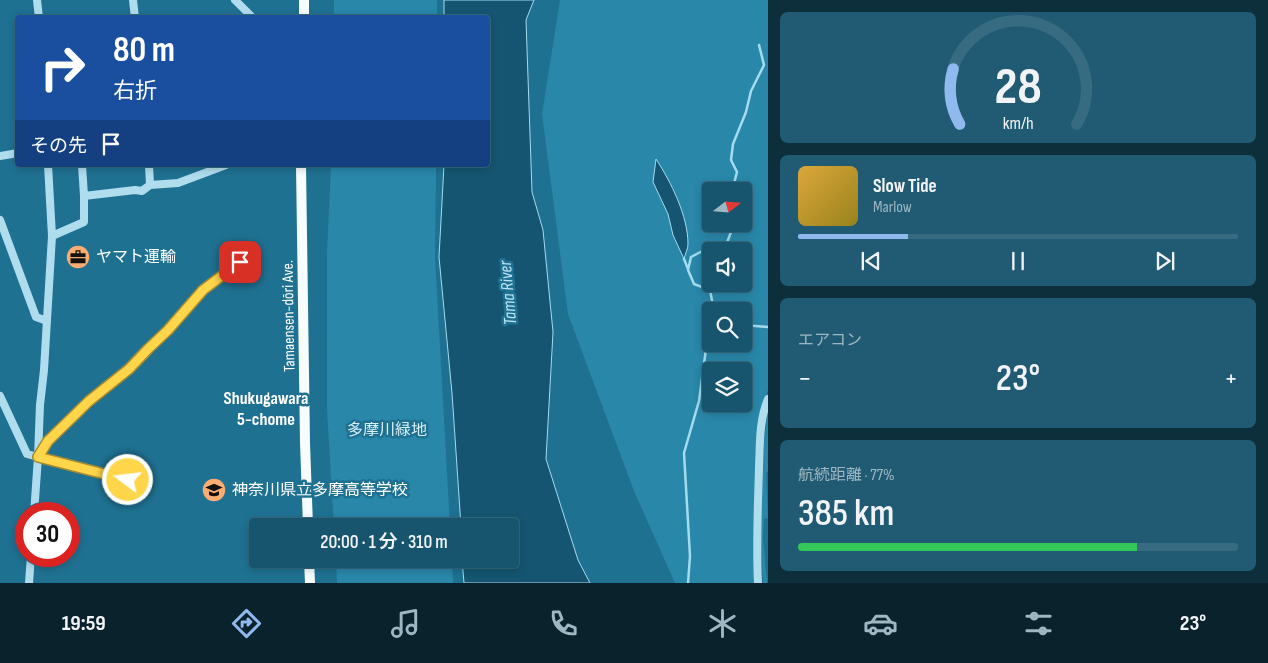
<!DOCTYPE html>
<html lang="ja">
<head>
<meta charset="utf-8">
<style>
	:root { --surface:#17556e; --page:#205b73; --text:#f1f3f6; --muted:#9eb7c2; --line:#366b81; --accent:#90b9f0 }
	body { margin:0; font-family:"Sofia Sans Condensed","Noto Sans JP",sans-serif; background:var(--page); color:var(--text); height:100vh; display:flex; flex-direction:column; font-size:19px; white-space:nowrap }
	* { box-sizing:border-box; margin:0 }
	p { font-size:16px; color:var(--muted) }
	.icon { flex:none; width:28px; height:28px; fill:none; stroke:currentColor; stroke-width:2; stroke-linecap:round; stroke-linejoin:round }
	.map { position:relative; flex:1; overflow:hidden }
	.side { display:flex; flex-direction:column; gap:12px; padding:12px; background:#0d2f3c; width:500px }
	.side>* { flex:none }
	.banner { position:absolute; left:15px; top:15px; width:475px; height:152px; border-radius:5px; box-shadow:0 2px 8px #0003,0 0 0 1px var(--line); background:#1a4fa0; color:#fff; overflow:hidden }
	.needle { width:32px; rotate:73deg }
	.controls { position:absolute; left:702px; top:182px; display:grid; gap:10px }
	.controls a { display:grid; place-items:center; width:50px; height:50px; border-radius:5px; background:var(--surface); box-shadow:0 2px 8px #0003,0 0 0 1px var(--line); font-size:25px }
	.speed { position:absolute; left:15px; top:502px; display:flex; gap:10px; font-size:25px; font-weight:700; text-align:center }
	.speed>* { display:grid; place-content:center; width:65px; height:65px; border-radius:50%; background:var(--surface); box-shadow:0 2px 8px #0003,0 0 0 1px var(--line); line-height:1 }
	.speed .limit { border:8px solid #d22; background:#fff; color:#111 }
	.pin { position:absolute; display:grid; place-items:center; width:42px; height:42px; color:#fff; margin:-21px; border-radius:10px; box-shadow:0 2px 8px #0006 }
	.me { position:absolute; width:55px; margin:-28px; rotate:285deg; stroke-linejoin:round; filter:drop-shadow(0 0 4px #0008) }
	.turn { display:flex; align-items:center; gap:18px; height:105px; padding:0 15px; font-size:22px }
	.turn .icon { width:65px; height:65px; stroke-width:2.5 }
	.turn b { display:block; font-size:35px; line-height:42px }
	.then { display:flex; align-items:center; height:48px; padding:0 15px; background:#0003; gap:10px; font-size:19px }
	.big { font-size:38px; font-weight:600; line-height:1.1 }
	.side .card { flex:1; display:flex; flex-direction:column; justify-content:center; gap:8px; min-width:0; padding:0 18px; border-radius:8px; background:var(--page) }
	.side .dial { align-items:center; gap:0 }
	.dial svg { height:130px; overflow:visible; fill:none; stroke:var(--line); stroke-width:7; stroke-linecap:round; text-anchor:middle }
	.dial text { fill:var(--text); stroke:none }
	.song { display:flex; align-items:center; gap:15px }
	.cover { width:60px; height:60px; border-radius:8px; background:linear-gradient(135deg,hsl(40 70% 55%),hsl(50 70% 35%)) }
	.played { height:5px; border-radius:2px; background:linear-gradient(90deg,var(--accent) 25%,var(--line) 25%) }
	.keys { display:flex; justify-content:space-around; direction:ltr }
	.heat { display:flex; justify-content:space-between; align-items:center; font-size:28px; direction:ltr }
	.charge { height:8px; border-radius:4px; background:linear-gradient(90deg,#34c759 77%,var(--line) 0) }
	.trip { position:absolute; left:249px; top:518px; width:270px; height:50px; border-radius:5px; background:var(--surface); box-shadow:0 2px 8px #0003,0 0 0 1px var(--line); font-weight:600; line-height:50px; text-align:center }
	.menu { display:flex; height:80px; justify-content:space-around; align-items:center; background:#09222c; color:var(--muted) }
	.menu .icon { width:35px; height:35px }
	.menu .current { color:var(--accent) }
	.menu b { font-size:22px; color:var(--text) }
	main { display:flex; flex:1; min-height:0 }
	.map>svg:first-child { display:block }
	.green { fill:#2987aa; fill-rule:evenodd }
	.water { fill:#155571; stroke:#a4dbef }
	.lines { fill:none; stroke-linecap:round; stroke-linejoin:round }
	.stream { stroke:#a4dbef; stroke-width:2.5 }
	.minor { stroke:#b0ddee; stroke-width:8 }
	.major { stroke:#f7fcff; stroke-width:10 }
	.route-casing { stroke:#a68a30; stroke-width:12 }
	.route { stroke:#ffd54a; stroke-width:9 }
	.labels { text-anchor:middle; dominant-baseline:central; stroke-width:5; stroke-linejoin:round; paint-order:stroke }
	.poi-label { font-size:16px; fill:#fff; stroke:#1f7192; text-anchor:start }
	.street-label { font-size:16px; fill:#fff; stroke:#1f7192 }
	.park-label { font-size:16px; fill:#d6f0fa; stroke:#1f7192 }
	.water-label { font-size:18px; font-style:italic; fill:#bde5f4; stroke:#1f7192 }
	.neighbourhood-label { font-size:18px; font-weight:bold; fill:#fff; stroke:#1f7192 }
</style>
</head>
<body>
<main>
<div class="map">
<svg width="768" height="583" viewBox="0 0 768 583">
	<rect width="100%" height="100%" fill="#1f7192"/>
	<path class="green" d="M334,0H437V17H334Z
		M560,0H768V390C755,420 755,454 755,486C754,518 754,550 756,583H675L634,491L568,314L542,114ZM711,191H744V224H711ZM711,251H744V284H711ZM711,311H744V344H711ZM711,371H744V404H711Z
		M331,165H436L435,258L450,526H334L327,410V253Z
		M768,410V471L766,473L768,518L764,519L763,538L767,583H763L760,537L764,443Z
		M336,559H452L453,583H337Z"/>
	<path class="water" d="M444,0H534L526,20L532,192L543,230L553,332L546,459L578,560L590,583H464L462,559H510V526H461L452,393L439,257L444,165H488V18L444,17Z
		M656,159C671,182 688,216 688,244C688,249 685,254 684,259L673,235L668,214L653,182Z"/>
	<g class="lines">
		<path class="stream" d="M732,191L737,172L731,160L733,144L746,112L751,91L764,65L759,45
			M684,259L688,269
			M714,311L710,290L694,284L688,270L691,257L706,249L725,248L734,224
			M744,325L768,327
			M688,583L690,556L684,453L699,401L706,349L714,344"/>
		<path class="minor" d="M37,0L39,18
			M133,0L135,18
			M235,0L253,18
			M0,156L18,153
			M149,165L150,185
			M84,196L135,190L142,191L150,185L178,183L226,165
			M0,220L36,317L47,321
			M52,236L84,222V196L82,165
			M0,396L27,454L128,481
			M38,457L49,441L89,401L129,369L148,349L168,330L203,290L240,262
			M34,514L38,457L40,405L44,370L52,236L48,165
			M29,583L31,556
			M758,583C756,544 758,506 759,467C760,445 759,420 768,399"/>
		<path class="major" d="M304,18V0
			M301,165L305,443L308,526
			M309,559L310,583"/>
	</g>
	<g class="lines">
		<g class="route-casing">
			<path id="route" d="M128,480L38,457L48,441L89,401L129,369L148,349L168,330L203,290L240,262"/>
		</g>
		<use href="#route" class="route"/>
	</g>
	<defs>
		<g id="office-disc" transform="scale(1.25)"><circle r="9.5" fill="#fbad71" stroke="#1f7192"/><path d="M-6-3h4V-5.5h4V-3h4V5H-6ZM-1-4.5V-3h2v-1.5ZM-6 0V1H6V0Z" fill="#111"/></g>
		<g id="school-disc" transform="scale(1.25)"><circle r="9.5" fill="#fbad71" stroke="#1f7192"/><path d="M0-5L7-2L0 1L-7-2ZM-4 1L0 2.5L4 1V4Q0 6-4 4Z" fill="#111"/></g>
	</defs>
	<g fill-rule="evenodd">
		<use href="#office-disc" x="78" y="257"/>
		<use href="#school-disc" x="214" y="490"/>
	</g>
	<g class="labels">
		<g class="poi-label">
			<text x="96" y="257">ヤマト運輸</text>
			<text x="232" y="490">神奈川県立多摩高等学校</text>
		</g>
		<g class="street-label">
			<text transform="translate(289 316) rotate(-91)">Tamaensen-dōri Ave.</text>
		</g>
		<g class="park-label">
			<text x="387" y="430">多摩川緑地</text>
		</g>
		<g class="water-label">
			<text transform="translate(508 293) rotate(-95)">Tama River</text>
		</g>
		<g class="neighbourhood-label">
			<text x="266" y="398">Shukugawara<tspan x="266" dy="21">5-chome</tspan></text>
		</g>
	</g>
</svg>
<div class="controls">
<a><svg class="needle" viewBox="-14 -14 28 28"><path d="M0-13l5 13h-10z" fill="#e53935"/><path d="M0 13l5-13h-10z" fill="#9eb7c2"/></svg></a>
<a><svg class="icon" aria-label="sound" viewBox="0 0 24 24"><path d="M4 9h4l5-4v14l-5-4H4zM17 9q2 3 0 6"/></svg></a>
<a><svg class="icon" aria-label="search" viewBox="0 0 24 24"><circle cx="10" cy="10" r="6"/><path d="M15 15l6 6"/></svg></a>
<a><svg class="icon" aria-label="layers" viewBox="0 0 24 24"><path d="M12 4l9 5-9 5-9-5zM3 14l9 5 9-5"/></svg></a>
</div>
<div class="speed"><div class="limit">30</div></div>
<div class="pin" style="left:240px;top:262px;background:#d93025"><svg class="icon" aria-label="arrive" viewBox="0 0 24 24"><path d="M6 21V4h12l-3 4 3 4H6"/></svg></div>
<svg class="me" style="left:128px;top:480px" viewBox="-20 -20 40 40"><circle r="17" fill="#ffd54a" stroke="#fff" stroke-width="3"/><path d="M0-11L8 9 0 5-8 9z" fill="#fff"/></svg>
<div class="trip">20:00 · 1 分 · 310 m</div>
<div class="banner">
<div class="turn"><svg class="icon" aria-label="right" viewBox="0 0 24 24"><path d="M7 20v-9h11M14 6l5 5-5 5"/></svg><div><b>80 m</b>右折</div></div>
<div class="then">その先<svg class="icon" aria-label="arrive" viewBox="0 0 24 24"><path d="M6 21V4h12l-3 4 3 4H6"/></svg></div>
</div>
</div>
<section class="side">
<div class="card dial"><svg viewBox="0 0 100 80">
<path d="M14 69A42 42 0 1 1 86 69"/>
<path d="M14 69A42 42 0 0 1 10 35" stroke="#90b9f0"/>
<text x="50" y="56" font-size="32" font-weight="700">28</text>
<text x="50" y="72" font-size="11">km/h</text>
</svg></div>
<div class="card">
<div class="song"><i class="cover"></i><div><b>Slow Tide</b><p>Marlow</p></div></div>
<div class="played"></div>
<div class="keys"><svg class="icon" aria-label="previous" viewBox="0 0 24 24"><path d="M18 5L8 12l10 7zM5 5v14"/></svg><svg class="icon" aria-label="pause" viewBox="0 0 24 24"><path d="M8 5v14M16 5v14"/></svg><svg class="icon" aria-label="next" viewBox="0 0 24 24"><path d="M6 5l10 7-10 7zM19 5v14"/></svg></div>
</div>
<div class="card"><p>エアコン</p>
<div class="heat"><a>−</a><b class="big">23°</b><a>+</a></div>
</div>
<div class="card"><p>航続距離 · 77%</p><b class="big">385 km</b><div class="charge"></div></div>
</section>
</main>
<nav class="menu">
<b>19:59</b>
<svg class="icon current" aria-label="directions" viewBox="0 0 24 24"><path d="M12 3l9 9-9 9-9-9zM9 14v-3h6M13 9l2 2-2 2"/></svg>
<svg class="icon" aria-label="music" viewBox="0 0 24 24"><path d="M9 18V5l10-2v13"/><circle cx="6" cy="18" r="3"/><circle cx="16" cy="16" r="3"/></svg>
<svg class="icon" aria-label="phone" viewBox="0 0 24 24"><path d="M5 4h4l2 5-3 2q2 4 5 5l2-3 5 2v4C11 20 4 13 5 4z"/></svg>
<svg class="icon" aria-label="climate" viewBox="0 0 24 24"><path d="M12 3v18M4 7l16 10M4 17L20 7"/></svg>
<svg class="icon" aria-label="car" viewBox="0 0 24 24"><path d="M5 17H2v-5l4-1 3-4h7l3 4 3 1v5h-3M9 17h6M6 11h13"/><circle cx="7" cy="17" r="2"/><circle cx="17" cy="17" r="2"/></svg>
<svg class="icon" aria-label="filters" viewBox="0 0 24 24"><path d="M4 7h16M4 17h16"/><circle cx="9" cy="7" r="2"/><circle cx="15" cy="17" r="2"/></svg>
<b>23°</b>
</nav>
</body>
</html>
